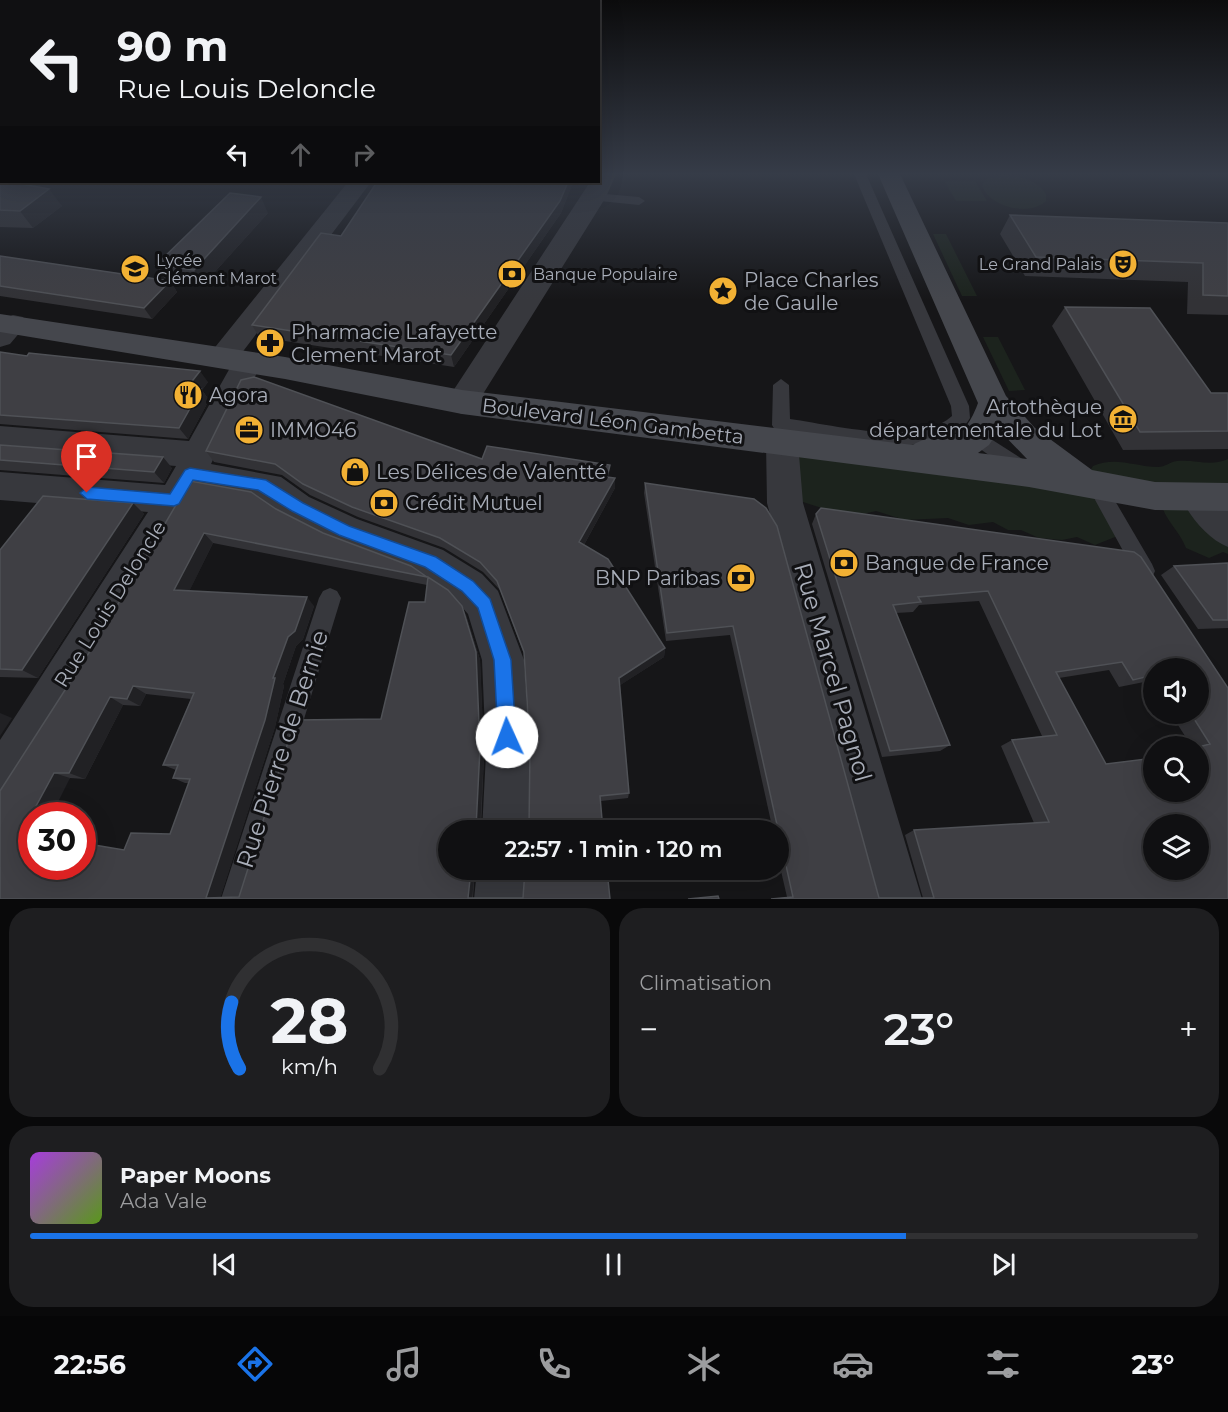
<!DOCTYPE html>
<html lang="fr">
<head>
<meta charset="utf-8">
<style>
	:root { --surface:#101012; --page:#1e1e20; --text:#f1f3f6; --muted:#9c9d9f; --line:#303032; --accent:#1a73e8 }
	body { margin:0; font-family:Montserrat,sans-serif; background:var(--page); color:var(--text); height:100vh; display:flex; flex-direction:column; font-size:22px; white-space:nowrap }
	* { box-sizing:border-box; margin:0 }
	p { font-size:20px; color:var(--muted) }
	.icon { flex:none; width:33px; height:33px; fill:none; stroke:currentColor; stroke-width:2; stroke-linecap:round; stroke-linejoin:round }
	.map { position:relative; height:899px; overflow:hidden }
	.panel { display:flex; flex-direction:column; gap:9px; padding:9px; background:#09090a; flex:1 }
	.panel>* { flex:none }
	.top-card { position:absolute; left:0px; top:0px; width:600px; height:183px; box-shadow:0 6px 24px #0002,0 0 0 2px var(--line); background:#101012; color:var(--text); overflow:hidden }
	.controls { position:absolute; left:1143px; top:658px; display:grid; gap:12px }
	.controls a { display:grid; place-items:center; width:66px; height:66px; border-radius:50%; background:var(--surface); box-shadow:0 6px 24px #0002,0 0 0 2px var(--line); font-size:30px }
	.speed { position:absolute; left:18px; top:802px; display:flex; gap:12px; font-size:30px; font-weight:700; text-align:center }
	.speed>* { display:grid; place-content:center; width:78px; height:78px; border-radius:50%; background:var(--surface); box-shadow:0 6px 24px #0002,0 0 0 2px var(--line); line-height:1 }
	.speed .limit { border:9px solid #d22; background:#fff; color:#111 }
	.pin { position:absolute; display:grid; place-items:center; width:51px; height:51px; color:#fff; margin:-62px -26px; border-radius:50% 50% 50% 0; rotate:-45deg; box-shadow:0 0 6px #0007 }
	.pin .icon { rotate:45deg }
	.me { position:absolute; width:66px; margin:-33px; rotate:358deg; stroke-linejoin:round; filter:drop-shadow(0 0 4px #0008) }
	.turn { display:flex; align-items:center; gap:21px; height:126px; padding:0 18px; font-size:27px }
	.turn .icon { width:78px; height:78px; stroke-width:2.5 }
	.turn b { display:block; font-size:42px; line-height:51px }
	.lanes { display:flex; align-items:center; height:57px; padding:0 18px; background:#0003; justify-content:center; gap:30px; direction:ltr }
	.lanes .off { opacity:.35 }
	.big { font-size:45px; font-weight:600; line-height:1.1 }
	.panel .card { flex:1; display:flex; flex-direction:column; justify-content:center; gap:9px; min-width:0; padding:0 21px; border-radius:24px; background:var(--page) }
	.panel .dial { align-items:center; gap:0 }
	.dial svg { height:156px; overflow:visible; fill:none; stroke:var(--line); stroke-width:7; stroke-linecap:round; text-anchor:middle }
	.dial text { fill:var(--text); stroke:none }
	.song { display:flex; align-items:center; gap:18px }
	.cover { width:72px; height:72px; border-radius:9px; background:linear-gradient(135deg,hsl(280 70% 55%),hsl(90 70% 35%)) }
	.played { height:6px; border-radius:3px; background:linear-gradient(90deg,var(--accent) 75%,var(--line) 75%) }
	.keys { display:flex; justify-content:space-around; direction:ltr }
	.heat { display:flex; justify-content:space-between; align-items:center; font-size:33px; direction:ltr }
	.panel .tiles { flex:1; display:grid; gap:9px; grid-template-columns:1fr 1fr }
	.card:last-child { grid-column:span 2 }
	.trip { position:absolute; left:438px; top:820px; width:351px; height:60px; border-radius:30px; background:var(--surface); box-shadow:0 6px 24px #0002,0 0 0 2px var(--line); font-weight:600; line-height:60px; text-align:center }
	.tabs { display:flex; height:96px; justify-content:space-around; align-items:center; background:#060607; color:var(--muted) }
	.tabs .icon { width:42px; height:42px }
	.tabs .current { color:var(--accent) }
	.tabs b { font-size:27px; color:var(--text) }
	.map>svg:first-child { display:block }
	.green { fill:#1c231d }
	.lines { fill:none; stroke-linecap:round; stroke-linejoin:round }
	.lane { fill:#37383d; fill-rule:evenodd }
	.street { fill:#37383d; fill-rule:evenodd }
	.secondary { fill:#45474d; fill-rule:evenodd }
	.wall { fill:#323236; fill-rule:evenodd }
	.shaded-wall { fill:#212124 }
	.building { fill:#3f3f44; stroke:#4f5156; stroke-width:1.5; fill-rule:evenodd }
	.route { fill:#1a73e8; stroke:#114b97; stroke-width:1.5 }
	.labels { text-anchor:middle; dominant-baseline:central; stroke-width:6; stroke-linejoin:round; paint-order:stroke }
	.far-poi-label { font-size:16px; fill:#a8adb8; stroke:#111113; text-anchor:start }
	.poi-label { font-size:20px; fill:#a8adb8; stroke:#111113; text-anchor:start }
	.street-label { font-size:20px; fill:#a8adb8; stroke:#111113 }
	.near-street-label { font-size:24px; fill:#a8adb8; stroke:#111113 }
</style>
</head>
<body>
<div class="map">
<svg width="1228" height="899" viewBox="0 0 1228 899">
	<rect width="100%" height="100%" fill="#161618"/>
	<path class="green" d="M1000,175C1017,175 1037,179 1046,194V201C1030,217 988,207 982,185L986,179Z
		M944,181H975L987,201H956Z
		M933,234H946L977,296H962Z
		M983,337H998L1025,390L1009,391Z
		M800,450L1093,491L1120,535L1095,545L1077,537L1062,540L1039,538L1021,530H1008L993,522L969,525L948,518L905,520L876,511L863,514L828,510L803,502L789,474Z
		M1228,459V554L1223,552L1209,558L1186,548C1180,532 1168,523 1162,507L1090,471L1093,466C1116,456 1135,467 1158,467C1165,467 1170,462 1177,461C1195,459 1211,467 1228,459Z"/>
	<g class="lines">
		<path class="lane" d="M854,174H866L969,406L970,418C944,466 825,438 781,432L775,430L772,425L773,385L781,379L789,385L790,419C833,425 918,447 952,416L951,406Z
			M594,193L639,197L645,201L639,205L590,200V194Z
			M969,425L1030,464L1032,469L1030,474L1023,476L1016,474L963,437L960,432L963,427Z
			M1097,479L1104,482L1152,564L1155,571L1152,578L1145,580L1138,578L1088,487L1090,482Z
			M330,588L337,591L341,598L249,899H221L319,598L323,591Z"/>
		<path class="street" d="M598,174H616L606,197L473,410L462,414L451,410L446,402L451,394L590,182H598Z
			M348,182H371L241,354L249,352L259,355L264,362L244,394L211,464L281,477L309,497L357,519L443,550L482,574L498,591L524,660L530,754V831H482L486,754L482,660L468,614L454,598L417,574L331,541L285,517L260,500L198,489L105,652L16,796L0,803V740L148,512L0,500V472L165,485L176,466L0,452V426L189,441L231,366L222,368L212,365L207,358L212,351Z
			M13,315L23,317L27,324L10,344L0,347V320Z
			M782,430L794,434L798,443L803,503L922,899H872L767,503L766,443L770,434Z
			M1198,483L1210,488L1228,506V547C1208,539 1190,517 1181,498L1186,488Z
			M477,870H527L524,899H474Z"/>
		<path class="secondary" d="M878,174H900L1006,396L1035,428L1092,470L1155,482L1228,483V511L1155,510L1029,487L462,414L285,379L0,332V314L285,357L462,390L913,445C944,426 960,452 978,403ZM999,430L1027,459L978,453L989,445Z"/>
	</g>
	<path class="wall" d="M0,174L40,187L62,206L33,228L0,227Z
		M377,182H573L561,213L454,367L259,337L252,325L341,236Z
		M268,213L203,285L170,281L177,292L152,319L0,296V256L166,280L156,265Z
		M1010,215L1228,223V315L1187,314L1188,282L1025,276L1000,234Z
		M1065,307L1211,393H1228V449L1123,450L1052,326Z
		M0,352L208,382L202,390L209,400L188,439L0,424Z
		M0,445L172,468L164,483L0,470Z
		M206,451L482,459L615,478V488L584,545L665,648L664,657L620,685L629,793L628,798L601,801L448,870H475L473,898L0,899L94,645L190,481L276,509L323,533L427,577L466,615L480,660L484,754L481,828H529L530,748L524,654L500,590L483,572L444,548L358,517L310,495L282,475L214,462ZM213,543L427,585L425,602L381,719L239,897L220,898L275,727L284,686L283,684L296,646L303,639L314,606L189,591ZM146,694L191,699L163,765L176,770L173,778L185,783H189L170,834L124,850L32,867V816L70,778L85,779L123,705L140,706Z
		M645,483L754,499L766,508L777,526L879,898H923L905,835L914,830L1034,823L1001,746L1012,740L1042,736L979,601L919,605L913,612L896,613L950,745L940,751L882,757L812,524L816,514L821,508L1134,552L1141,557L1228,688V899H771L787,897L778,858V831H773L730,635L666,641L644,493ZM1154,669H1198V714H1171L1192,747H1198V792H1154V758L1106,764L1059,678L1109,670L1119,687L1149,681L1154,688ZM1154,825H1198V870H1154Z
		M133,503L144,514L38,678L0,677V550Z
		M1228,563V628L1198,629L1161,575L1174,566Z"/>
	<path class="shaded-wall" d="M17,182H44L29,200L16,183Z
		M568,182H573L561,213L454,367L451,355Z
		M49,189L62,206L33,228L20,211Z
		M261,197L268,213L203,285L194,270Z
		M170,281L177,292L152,319L144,308Z
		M200,371L208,382L202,390L209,400L188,439L179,428L182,394Z
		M163,457L172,468L164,483L154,472Z
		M615,478V488L580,552L579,542Z
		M133,503L144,514L38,678L22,670Z
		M204,533L213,543L185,600L174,590Z
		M307,597L314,606L303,639L296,646L283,684L284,686L275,727L220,899L206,898L273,678L288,637Z
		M462,606L466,615L480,660L484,754L480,831L476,828Z
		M665,648L664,657L619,686V678Z
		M133,686L146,694L140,706L127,699Z
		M110,697L123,705L85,779L69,773Z
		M0,713L12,718L0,736Z
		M54,773L70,778L51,816H32V835L22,832Z
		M471,870H475L472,899L468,898Z"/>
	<path class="building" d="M0,174H2V182H17L16,183L49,189L20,211L0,210Z
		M377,182H568L560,201L451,355L252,325L321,233L341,236Z
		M230,193L261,197L194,270L156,265Z
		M1010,215L1228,223V296L1203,295V263L1036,257Z
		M0,256L170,281L144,308L0,286Z
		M1065,307L1150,308L1211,393H1228V431L1140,432Z
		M0,352L27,356L29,353L200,371L182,394L201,389L179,428L0,415Z
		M254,377L482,459L487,446L610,465L607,477L615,478L579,542L608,559L665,648L619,678L629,793L600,796L603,831H448V870H471L468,898H523L525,870H607L610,899H0V791L94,645L190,481L251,492L276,509L323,533L411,566L427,577L204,533L174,590L307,597L295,631L288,637L273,678H275L265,720L206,898L239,897L295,720L381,719L409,602H425L428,577L448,590L462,606L476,652L480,748L476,828H529L530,748L524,652L497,581L480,562L440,538L352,507L303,484L275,464L206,451L241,380ZM133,686L194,693L163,765H178L173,778L190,779L170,834L131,833L124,850L82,843V867H32V834L22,832L54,773H69L110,697L127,699Z
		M0,445L163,457L154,472L0,460Z
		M645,483L754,499L766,508L777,526L879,898H934L914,830L1049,822L1012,740L1057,735L988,591L918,597L921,602L893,605L950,745L890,751L816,514L821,508L1134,552L1141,557L1228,688V899H771L793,897L733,626L667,633ZM1122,662L1133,680L1154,675V669H1198V714H1191L1210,744L1198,747V792H1154V758L1106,764L1056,672ZM1154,825H1198V870H1154Z
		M43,496L133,503L22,670L0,669V550Z
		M1228,563V620H1213L1174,566Z
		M718,896L719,899H688Z"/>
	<linearGradient id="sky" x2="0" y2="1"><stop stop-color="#0c0c0d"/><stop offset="0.58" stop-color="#363c48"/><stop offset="1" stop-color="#363c48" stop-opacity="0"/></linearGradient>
	<rect width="1228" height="300" fill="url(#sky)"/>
	<path class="route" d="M190,468L266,480L303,503L349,526L436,557L473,581L490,599L511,660L516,737L514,743L507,746L501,743L498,737L494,660L478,608L462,591L425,567L339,535L292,511L258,490L193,480L179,504L174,506L87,499L80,493L87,487L170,494L185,470Z"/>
	<defs>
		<g id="theatre-disc" transform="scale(1.5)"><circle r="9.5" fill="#f2b134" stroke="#111113"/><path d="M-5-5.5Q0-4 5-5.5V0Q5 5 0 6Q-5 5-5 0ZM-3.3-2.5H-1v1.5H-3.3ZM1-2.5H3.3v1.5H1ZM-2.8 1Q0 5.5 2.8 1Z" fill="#111"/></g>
		<g id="school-disc" transform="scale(1.5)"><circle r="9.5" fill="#f2b134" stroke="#111113"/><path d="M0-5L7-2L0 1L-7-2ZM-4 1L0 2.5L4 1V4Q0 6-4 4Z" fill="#111"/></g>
		<g id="bank-disc" transform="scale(1.5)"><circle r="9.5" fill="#f2b134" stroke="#111113"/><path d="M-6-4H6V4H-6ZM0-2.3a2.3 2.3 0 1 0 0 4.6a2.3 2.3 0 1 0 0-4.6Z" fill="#111"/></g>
		<g id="sight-disc" transform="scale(1.5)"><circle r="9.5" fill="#f2b134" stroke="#111113"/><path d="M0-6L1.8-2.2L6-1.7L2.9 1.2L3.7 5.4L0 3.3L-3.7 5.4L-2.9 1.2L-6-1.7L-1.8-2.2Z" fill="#111"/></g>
		<g id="pharmacy-disc" transform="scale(1.5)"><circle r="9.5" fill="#f2b134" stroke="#111113"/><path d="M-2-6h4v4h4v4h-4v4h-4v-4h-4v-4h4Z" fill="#111"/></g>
		<g id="restaurant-disc" transform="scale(1.5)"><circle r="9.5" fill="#f2b134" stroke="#111113"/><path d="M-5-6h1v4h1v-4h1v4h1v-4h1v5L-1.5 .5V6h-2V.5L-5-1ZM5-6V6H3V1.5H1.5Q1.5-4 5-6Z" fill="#111"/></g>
		<g id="museum-disc" transform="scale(1.5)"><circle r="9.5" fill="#f2b134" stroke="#111113"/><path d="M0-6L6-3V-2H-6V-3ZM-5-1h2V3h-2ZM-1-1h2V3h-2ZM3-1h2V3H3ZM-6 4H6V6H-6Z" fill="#111"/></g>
		<g id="office-disc" transform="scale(1.5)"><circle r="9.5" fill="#f2b134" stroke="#111113"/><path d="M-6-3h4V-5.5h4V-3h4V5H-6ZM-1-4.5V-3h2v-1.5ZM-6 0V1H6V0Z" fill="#111"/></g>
		<g id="shop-disc" transform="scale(1.5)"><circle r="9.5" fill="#f2b134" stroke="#111113"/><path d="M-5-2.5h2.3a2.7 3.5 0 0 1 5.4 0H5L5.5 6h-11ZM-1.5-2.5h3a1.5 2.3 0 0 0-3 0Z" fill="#111"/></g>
	</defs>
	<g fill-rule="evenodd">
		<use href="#theatre-disc" x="1123" y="264"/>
		<use href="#school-disc" x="135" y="269"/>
		<use href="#bank-disc" x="512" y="274"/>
		<use href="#sight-disc" x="723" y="291"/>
		<use href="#pharmacy-disc" x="270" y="343"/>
		<use href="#restaurant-disc" x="188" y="395"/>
		<use href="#museum-disc" x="1123" y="419"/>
		<use href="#office-disc" x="249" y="430"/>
		<use href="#shop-disc" x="355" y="472"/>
		<use href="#bank-disc" x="384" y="503"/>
		<use href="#bank-disc" x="844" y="563"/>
		<use href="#bank-disc" x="741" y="578"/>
	</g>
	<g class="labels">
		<g class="far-poi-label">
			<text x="156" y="260">Lycée<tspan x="156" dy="18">Clément Marot</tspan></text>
			<text x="1102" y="264" text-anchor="end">Le Grand Palais</text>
			<text x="533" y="274">Banque Populaire</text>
		</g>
		<g class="poi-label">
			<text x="744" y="280">Place Charles<tspan x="744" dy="23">de Gaulle</tspan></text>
			<text x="291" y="332">Pharmacie Lafayette<tspan x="291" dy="23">Clement Marot</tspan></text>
			<text x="209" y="395">Agora</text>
			<text x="1102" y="407" text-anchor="end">Artothèque<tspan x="1102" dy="23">départementale du Lot</tspan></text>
			<text x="270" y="430">IMMO46</text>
			<text x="376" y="472">Les Délices de Valentté</text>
			<text x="405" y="503">Crédit Mutuel</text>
			<text x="865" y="563">Banque de France</text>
			<text x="720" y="578" text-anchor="end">BNP Paribas</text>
		</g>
		<g class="street-label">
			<text transform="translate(613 421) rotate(7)">Boulevard Léon Gambetta</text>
			<text transform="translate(110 604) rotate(-58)">Rue Louis Deloncle</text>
		</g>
		<g class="near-street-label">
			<text transform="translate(833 672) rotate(74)">Rue Marcel Pagnol</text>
			<text transform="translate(282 749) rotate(-72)">Rue Pierre de Bernie</text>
		</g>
	</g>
</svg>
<div class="controls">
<a><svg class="icon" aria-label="sound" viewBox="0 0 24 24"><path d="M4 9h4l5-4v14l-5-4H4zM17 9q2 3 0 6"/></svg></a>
<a><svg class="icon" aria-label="search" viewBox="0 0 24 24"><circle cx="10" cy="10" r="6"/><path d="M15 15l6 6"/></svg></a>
<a><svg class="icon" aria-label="layers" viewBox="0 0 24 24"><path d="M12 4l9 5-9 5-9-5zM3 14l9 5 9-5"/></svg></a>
</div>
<div class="speed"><div class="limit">30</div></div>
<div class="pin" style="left:87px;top:493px;background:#d93025"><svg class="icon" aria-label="arrive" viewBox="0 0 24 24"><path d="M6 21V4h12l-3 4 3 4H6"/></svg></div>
<svg class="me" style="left:507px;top:737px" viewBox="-20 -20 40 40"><circle r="19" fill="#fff"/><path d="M0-13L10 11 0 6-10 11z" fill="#1a73e8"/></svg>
<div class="trip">22:57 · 1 min · 120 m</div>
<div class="top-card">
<div class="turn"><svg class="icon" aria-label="left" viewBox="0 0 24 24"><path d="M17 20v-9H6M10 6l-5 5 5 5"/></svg><div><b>90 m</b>Rue Louis Deloncle</div></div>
<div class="lanes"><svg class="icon" aria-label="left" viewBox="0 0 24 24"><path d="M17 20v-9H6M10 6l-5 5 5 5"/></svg><svg class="icon off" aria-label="ahead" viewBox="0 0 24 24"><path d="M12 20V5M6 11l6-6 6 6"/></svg><svg class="icon off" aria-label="right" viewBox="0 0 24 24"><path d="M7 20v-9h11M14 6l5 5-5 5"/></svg></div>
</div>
</div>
<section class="panel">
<div class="tiles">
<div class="card dial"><svg viewBox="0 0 100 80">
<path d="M14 69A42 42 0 1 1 86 69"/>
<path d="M14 69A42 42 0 0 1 10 35" stroke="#1a73e8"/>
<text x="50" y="56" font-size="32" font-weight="700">28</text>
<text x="50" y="72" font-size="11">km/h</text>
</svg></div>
<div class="card"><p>Climatisation</p>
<div class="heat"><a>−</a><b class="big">23°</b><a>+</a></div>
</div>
<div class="card">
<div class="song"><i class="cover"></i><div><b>Paper Moons</b><p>Ada Vale</p></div></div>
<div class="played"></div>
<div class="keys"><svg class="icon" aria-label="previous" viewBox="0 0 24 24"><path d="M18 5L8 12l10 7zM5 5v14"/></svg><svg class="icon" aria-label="pause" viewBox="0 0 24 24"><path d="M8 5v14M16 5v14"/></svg><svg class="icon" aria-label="next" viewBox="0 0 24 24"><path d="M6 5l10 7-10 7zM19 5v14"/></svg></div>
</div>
</div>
</section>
<nav class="tabs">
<b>22:56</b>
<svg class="icon current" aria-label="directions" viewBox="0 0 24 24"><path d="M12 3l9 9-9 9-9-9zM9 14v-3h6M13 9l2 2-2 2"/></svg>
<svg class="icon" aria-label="music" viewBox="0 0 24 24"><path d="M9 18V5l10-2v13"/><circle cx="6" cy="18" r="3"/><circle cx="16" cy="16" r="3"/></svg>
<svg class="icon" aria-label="phone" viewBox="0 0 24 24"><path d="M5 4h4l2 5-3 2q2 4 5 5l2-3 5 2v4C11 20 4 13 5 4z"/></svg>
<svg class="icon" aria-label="climate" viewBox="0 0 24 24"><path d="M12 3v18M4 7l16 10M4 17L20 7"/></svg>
<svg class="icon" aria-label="car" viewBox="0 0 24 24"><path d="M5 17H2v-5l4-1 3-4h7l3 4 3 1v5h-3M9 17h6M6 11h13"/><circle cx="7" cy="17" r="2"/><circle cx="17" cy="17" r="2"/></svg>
<svg class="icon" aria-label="filters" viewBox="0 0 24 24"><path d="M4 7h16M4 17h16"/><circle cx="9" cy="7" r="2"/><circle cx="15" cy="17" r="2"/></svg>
<b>23°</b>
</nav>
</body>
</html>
